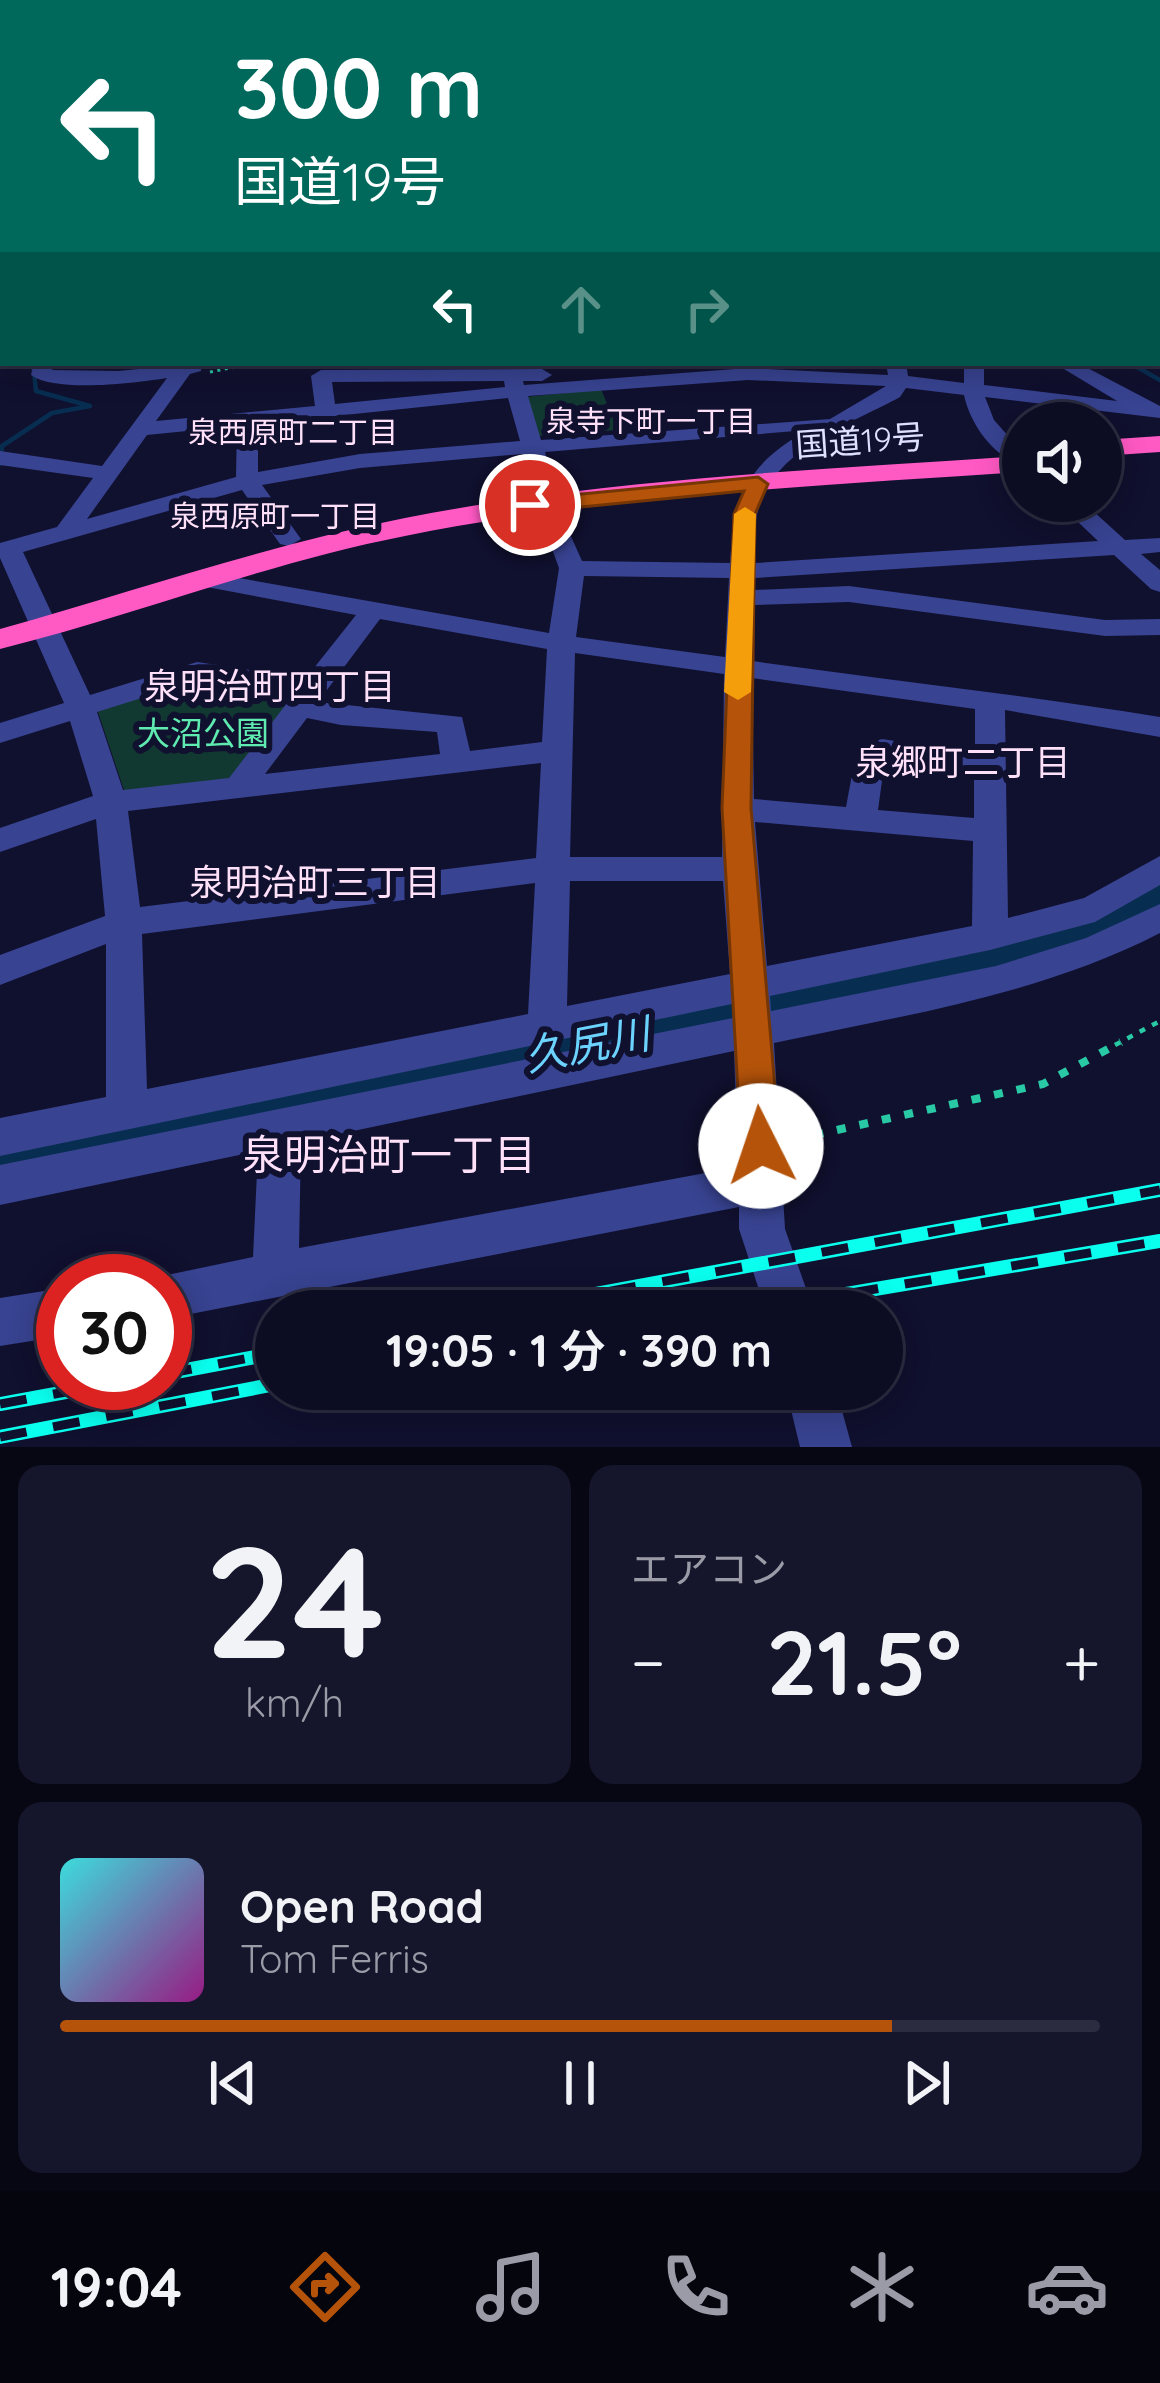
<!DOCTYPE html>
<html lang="ja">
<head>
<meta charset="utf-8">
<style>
	:root { --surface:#0c0c23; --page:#15152b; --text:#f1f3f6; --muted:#9a9ba6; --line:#2c2c41; --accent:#b45309 }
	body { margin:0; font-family:Quicksand,"Noto Sans JP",sans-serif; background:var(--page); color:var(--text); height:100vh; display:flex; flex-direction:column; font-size:45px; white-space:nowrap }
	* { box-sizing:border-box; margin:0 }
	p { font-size:39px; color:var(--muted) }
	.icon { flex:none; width:66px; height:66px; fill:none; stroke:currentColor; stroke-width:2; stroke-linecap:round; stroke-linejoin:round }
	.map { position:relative; height:1447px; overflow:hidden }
	.drawer { display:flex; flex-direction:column; gap:18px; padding:18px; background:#070713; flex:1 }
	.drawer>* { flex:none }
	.top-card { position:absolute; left:0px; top:0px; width:1161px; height:366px; box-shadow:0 6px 30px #0003,0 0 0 3px var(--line); background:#00695c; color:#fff; overflow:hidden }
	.tools { position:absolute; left:1002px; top:402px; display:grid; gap:24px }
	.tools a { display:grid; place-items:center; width:120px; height:120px; border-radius:50%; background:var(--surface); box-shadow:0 6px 30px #0003,0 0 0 3px var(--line); font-size:60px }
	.speed { position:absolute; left:36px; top:1254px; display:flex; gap:24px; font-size:60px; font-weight:700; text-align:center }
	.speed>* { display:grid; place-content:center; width:156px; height:156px; border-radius:50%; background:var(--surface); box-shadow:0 6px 30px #0003,0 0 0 3px var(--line); line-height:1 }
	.speed .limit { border:18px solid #d22; background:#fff; color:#111 }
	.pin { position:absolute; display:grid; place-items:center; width:102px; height:102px; color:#fff; margin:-51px; border:6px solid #fff; border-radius:50%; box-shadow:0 3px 12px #0007 }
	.me { position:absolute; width:132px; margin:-66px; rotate:356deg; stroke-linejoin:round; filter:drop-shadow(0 0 9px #0008) }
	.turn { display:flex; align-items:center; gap:42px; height:252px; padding:0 36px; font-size:54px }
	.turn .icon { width:156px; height:156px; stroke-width:2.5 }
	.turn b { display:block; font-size:84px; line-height:102px }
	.lanes { display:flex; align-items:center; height:114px; padding:0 36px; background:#0003; justify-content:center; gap:60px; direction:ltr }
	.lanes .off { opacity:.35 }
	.big { font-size:90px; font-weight:700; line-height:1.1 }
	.drawer .widget { flex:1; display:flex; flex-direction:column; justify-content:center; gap:18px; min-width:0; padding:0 42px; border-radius:24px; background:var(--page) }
	.drawer .dial { align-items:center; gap:0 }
	.dial b { font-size:156px; line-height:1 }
	.song { display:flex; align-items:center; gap:36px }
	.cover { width:144px; height:144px; border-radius:18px; background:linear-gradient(135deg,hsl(180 70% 55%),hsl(310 70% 35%)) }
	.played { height:12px; border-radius:6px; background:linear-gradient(90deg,var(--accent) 80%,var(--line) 80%) }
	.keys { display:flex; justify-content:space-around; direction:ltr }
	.heat { display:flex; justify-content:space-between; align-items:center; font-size:66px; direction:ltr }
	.drawer .tiles { flex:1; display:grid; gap:18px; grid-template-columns:1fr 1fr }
	.widget:last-child { grid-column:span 2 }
	.trip { position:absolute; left:255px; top:1290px; width:648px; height:120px; border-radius:60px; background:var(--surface); box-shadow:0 6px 30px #0003,0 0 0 3px var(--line); font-weight:700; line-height:120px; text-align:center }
	.tabs { display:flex; height:192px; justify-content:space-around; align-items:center; background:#05050e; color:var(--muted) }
	.tabs .icon { width:84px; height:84px }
	.tabs .on { color:var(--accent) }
	.tabs b { font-size:54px; color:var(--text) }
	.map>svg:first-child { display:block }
	.green { fill:#123931 }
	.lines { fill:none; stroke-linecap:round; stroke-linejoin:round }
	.stream { stroke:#072e51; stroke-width:4.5 }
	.river { fill:#072e51; fill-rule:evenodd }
	.path-far2 { stroke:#28c9a4; stroke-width:3; stroke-dasharray:3 4.5; stroke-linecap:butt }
	.path-far1 { stroke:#28c9a4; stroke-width:4.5; stroke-dasharray:6 8; stroke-linecap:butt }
	.path { stroke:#28c9a4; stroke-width:8; stroke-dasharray:9 14; stroke-linecap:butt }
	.minor { fill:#384391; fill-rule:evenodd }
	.major { fill:#ac65ff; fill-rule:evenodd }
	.highway { fill:#ff59c4; fill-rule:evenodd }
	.rail-casing { stroke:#0affef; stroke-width:14 }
	.rail { stroke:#10102f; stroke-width:9; stroke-dasharray:27; stroke-linecap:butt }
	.path-bridge-far1 { stroke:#28c9a4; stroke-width:3; stroke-dasharray:3 4.5; stroke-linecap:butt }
	.path-bridge { stroke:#28c9a4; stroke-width:4.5; stroke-dasharray:6 8; stroke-linecap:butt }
	.route { fill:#b45309; stroke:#753606; stroke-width:3 }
	.slow { fill:#f59e0b }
	.labels { text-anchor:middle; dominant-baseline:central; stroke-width:12; stroke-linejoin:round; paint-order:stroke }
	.far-neighbourhood-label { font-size:30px; fill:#ffe0f9; stroke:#10102f }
	.street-label { font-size:33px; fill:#dee0ff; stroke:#10102f }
	.park-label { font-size:33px; fill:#5feab0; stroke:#10102f }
	.neighbourhood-label { font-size:36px; fill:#ffe0f9; stroke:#10102f }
	.near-water-label { font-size:42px; font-style:italic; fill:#6cd3ff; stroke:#10102f }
	.near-neighbourhood-label { font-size:42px; fill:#ffe0f9; stroke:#10102f }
</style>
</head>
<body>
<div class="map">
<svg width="1160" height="1447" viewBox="0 0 1160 1447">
	<rect width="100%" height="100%" fill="#10102f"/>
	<path class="green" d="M601,389L618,430L537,436L526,397Z
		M197,675L302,691L236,781L125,793L97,709Z"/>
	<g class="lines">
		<path class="stream" d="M1130,363L1160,380
			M0,464L2,446L52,413L90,406L36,391L33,363"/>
		<path class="river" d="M1160,869V908L1107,943L1090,948L793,1022L0,1186V1136L793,982L1077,915Z"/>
		<path class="path-far2" d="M210,372L256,363"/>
		<path class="path-far1" d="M1115,1045L1160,1021"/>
		<path class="path" d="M792,1140L1043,1084L1121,1042"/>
		<path class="minor" d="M1158,199H1160V207H1158Z
			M1158,268L1160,269V279L1158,278Z
			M1158,329H1160V341H1158Z
			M1158,357L1160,369L1151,367L1148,363H1158Z
			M34,363H54L52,370L118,371L201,363V371L190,374L156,421L315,406L311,376L321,370L542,369L552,375L542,381H523L524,385L748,368L888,375L886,363H906L908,376L964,383V363H984V385L1117,401L1054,363H1078L1160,406V418L985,397L994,420L1023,453L1013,461C989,451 969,420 964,395L906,388L900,397C849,425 770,450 757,515C754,530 756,547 755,563L1098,541L1056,501H1082L1125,540L1160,538V552L1141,554L1160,570V592L1151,589L1114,555L755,578V590L849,586L1105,620L1160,619V635L1105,636L849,602L754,605L752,661C889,680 1025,695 1160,717V737L1005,710L1008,918L1084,898L1160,856V885L1095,922L990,950L770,996L771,1011L996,966L1086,938L1160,904V933C1040,995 905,1015 774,1043L785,1229L814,1311H766L739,1229V1207L165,1319V1281L148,1279L253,1257L258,1151L0,1205V1165L733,1018L732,1004L0,1156V1118L106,1097V944L0,985V955L105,916L96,819L0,852V828L93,796L70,721L0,743V723L64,703L0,558V543L57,527L93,478L0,465V451L102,466L167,378C135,383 56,393 31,375ZM748,380L886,386L830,419L541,440L528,396ZM504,381L505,387L335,404L332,382ZM508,398L520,441L360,454L258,472V424ZM237,426L236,477L87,519L147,435ZM808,430C747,464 734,495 730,563L582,561L561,514H545L541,519L559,568L549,633L205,572L196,575L192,580L196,585L356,615L306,678L197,662L90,695L23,552L242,490L280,544L289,546L301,539L262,485L360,468L523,454L530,473L538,475L549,468L545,452ZM584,576L729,578L725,657L576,637ZM380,619L547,649L542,742L470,751L462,717L318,702ZM575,653L724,674L722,857H570ZM752,678L975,709V753L882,739L860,746L856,753L846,807L754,799ZM199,680L294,694L229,778L123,790L97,712ZM307,718L341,725L437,732L440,754L265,774ZM885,759L974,774V818L878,810ZM541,763L536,858L140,907L128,811ZM755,822L973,841L972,926L767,966ZM570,881H723L730,974L567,1006ZM535,883L528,1014L147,1089L142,934ZM734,1051L738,1167L299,1248L301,1142Z
			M63,1288V1336L0,1346V1298Z
			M786,1389H836L852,1447H800Z"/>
		<path class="major" d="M1158,307H1160V320H1158Z"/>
		<path class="highway" d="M3,199V209L0,210V200Z
			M1160,436V452L1101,456V440Z
			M1023,456V472C817,486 608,495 405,536C267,563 136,615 0,649V629C135,591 268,545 405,518C609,478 817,470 1023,456Z"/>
		<g class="rail-casing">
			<path id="rail" d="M503,1311L1160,1190
				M745,1311L1160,1241
				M165,1374L276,1353
				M0,1404L115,1383
				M0,1437L276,1384"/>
		</g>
		<use href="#rail" class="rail"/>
		<path class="path-bridge-far1" d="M536,486L535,477H542L549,500"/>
		<path class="path-bridge" d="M545,511L549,521H555L548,497"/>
	</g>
	<linearGradient id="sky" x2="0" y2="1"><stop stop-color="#09091a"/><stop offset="0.47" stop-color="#313758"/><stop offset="1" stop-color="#313758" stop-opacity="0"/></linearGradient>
	<rect width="1160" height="381" fill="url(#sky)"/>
	<path class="route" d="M758,477L768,484L755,514L751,808L780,1146L775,1159L761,1164L747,1159L741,1146L722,808L734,514L744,491L530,512L520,505L530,499Z"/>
	<path class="slow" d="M745,507L756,514L751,692L738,700L724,692L734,514Z"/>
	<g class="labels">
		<g class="far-neighbourhood-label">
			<text x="651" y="421">泉寺下町一丁目</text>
			<text x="293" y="432">泉西原町二丁目</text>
			<text x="275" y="516">泉西原町一丁目</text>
		</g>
		<g class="street-label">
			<text transform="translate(860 440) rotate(-4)">国道19号</text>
		</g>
		<g class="park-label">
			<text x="203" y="732">大沼公園</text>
		</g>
		<g class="neighbourhood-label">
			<text x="270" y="685">泉明治町四丁目</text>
			<text x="963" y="761">泉郷町二丁目</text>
			<text x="315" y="881">泉明治町三丁目</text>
		</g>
		<g class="near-water-label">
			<text transform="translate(587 1044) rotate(-11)">久尻川</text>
		</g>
		<g class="near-neighbourhood-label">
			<text x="389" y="1154">泉明治町一丁目</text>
		</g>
	</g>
</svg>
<div class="tools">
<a><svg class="icon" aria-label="sound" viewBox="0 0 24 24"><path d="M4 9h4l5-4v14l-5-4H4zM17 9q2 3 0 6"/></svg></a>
</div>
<div class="speed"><div class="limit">30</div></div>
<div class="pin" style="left:530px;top:505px;background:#d93025"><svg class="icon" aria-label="arrive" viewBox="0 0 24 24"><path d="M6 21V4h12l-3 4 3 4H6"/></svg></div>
<svg class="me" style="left:761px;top:1146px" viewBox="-20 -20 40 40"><circle r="19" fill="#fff"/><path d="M0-13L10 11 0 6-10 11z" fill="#b45309"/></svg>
<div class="trip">19:05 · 1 分 · 390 m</div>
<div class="top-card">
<div class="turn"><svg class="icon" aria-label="left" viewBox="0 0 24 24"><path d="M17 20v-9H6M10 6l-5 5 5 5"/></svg><div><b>300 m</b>国道19号</div></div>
<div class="lanes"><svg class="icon" aria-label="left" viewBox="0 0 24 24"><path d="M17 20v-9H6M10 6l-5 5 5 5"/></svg><svg class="icon off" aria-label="ahead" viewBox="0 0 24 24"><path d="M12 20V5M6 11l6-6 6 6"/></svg><svg class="icon off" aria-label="right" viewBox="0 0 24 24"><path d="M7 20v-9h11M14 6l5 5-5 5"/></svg></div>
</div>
</div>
<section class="drawer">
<div class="tiles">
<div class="widget dial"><b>24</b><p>km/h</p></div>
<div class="widget"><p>エアコン</p>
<div class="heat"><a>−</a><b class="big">21.5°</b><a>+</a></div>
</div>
<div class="widget">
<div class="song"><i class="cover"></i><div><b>Open Road</b><p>Tom Ferris</p></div></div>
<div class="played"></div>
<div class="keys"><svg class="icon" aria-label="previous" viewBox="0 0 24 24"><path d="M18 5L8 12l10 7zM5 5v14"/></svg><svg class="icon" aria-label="pause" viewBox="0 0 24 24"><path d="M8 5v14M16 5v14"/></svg><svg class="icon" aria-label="next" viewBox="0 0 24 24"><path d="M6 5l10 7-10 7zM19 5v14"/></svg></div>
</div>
</div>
</section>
<nav class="tabs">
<b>19:04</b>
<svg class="icon on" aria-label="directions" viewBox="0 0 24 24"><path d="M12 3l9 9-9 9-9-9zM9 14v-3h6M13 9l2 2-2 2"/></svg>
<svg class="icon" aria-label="music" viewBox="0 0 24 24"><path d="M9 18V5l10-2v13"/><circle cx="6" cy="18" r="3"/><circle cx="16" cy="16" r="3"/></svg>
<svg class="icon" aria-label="phone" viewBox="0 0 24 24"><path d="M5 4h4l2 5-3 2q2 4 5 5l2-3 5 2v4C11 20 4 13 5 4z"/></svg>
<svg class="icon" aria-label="climate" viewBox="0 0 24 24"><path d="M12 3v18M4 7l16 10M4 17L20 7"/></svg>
<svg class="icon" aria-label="car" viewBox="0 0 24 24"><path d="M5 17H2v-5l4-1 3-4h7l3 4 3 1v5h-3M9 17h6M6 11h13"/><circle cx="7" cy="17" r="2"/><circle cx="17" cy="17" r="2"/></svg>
</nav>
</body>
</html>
